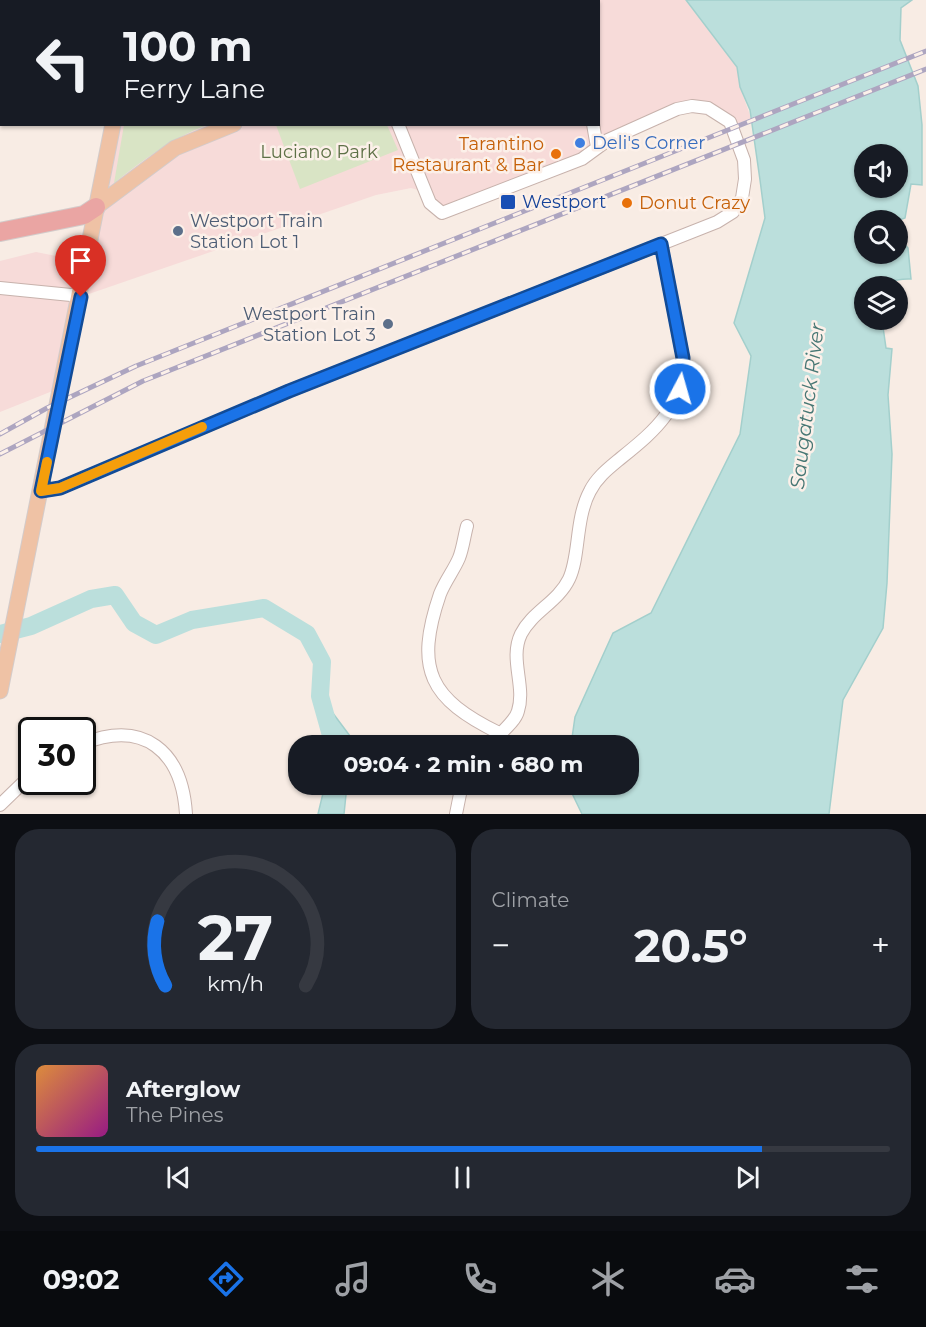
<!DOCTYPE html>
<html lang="en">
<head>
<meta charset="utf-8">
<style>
	:root { --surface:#171b24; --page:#242831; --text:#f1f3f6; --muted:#9ea1a6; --line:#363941; --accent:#1a73e8 }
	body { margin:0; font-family:Montserrat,sans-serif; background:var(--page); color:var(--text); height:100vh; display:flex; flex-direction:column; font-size:22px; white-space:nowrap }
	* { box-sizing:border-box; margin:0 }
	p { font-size:20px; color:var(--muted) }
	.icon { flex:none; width:33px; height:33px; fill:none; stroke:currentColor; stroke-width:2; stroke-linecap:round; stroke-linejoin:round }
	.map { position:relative; height:814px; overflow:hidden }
	.details { display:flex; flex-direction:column; gap:15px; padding:15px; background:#0d0f14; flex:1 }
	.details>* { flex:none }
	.guide { position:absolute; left:0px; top:0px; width:600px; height:126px; box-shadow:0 2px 4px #0004; background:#171b24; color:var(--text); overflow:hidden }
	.tools { position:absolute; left:854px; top:144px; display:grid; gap:12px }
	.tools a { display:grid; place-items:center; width:54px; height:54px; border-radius:50%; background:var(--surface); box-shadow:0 2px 4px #0004; font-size:30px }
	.speed { position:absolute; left:18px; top:717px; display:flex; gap:12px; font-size:30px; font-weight:700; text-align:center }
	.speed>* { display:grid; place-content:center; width:78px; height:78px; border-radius:50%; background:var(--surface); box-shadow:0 2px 4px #0004; line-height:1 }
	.speed .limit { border:3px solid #111; border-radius:9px; background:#fff; color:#111 }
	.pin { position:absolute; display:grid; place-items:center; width:51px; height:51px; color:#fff; margin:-62px -26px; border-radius:50% 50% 50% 0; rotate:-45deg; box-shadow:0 0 6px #0007 }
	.pin .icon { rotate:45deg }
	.me { position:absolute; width:66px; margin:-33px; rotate:6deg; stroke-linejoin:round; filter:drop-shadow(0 0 4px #0008) }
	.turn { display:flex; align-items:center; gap:21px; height:126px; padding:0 24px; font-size:27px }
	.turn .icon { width:78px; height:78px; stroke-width:2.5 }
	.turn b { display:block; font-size:42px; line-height:51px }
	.big { font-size:45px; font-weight:700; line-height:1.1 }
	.details .card { flex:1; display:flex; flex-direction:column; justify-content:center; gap:9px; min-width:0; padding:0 21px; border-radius:24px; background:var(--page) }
	.details .dial { align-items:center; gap:0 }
	.dial svg { height:156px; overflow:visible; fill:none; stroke:var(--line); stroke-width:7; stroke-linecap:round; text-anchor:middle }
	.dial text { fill:var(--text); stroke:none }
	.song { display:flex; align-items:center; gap:18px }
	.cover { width:72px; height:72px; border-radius:9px; background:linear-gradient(135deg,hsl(30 70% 55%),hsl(310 70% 35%)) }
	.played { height:6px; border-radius:3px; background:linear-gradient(90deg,var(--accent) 85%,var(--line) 85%) }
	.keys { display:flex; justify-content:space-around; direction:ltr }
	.heat { display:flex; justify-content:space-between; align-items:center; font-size:33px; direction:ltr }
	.details .tiles { flex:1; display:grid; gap:15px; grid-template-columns:1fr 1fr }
	.card:last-child { grid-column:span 2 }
	.trip { position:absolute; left:288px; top:735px; width:351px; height:60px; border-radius:24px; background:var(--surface); box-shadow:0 2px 4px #0004; font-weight:700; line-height:60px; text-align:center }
	.tab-bar { display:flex; height:96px; justify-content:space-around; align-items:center; background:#090b0e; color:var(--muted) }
	.tab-bar .icon { width:42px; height:42px }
	.tab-bar .on { color:var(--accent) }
	.tab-bar b { font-size:27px; color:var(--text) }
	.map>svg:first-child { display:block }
	.commercial { fill:#f7dbd9 }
	.green { fill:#d9e4c5 }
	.water { fill:#bbdfdc; stroke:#a3cfcc; stroke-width:1.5; fill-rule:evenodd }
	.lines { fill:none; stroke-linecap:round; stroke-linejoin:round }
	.river { stroke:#bbdfdc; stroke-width:18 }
	.minor-casing { stroke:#c7b2ac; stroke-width:14 }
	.major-casing { stroke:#d3cbca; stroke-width:17 }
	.highway-casing { stroke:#d3cbca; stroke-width:20 }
	.minor { stroke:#fff; stroke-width:12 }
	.major { stroke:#efc2a5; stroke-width:15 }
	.highway { stroke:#eaa5a3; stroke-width:18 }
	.rail-casing { stroke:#ada5c0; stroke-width:5 }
	.rail { stroke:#fcf0e9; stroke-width:3; stroke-dasharray:9; stroke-linecap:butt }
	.route-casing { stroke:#114b97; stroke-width:15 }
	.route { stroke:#1a73e8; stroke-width:10 }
	.slow { stroke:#f59e0b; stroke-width:10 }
	.shop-dot { fill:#3f7fe0; stroke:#fcf0e9; stroke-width:2 }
	.food-dot { fill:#e8710a; stroke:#fcf0e9; stroke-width:2 }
	.transit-dot { fill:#1a4fb4; stroke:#fcf0e9; stroke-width:2 }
	.service-dot { fill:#5c6f8a; stroke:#fcf0e9; stroke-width:2 }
	.labels { text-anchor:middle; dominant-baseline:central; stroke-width:5; stroke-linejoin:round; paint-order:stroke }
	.shop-label { font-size:18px; fill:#366cbe; stroke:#fcf0e9; text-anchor:start }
	.food-label { font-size:18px; fill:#c56008; stroke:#fcf0e9; text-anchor:end }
	.park-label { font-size:18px; fill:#5e7147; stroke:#fcf0e9 }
	.transit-label { font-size:18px; fill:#164399; stroke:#fcf0e9; text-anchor:start }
	.service-label { font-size:18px; fill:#4e5e75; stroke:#fcf0e9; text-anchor:start }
	.water-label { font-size:20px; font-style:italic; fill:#477774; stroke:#fcf0e9 }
</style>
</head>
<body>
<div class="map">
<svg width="926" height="814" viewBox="0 0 926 814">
	<rect width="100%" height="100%" fill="#f8ece4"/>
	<path class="commercial" d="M138,0H686L737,67L740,87L751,118L732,126L692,106L450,212L425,192L411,188L376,195L83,296L60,388L0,412V261L36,252L86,262L113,125L598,124V2Z"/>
	<path class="green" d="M124,125H207C172,138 143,160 114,183Z
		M276,125H387L398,150L300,189Z"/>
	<path class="water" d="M686,0H912L901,8L900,40L918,86L922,125V185L911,184L905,218L899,220L900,239L908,248L911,279C889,278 883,286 864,286V320H882L886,348L892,349L888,395L892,454L887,583L883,628L843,700L829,814H582L568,785L628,784V746L571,745L575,717L613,633L651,613L740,434L751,356L734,323L765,218L760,180L750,110L740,87L737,67ZM864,154H897V188H864ZM864,220H897V254H864Z
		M320,696L353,740L352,745H324Z
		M325,785H347L344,814H318Z"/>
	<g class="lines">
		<path class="river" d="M0,634L31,626L91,599L115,595L134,623L156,635L192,620L264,608L307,634L322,662L320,696L334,746"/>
		<g class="minor-casing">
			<path id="minor" d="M351,0V2
				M572,0V2
				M593,124L597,147
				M0,288L81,296
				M41,491L60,488L289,391L717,222L733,212L742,198L745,179L744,160L730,122L708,108L692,106L677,109L608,140L582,159L442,213L430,203L398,124
				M467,526C464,537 463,548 459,558C454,570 445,581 440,594C414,670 430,699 499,733
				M82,744C144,719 182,751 186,814
				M489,746C497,735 515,723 518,711C526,686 509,659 521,634C532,612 558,602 569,579C580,556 575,519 590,491C597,477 609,468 621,458C657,429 683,407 683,358L661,244
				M0,805L32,774
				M456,814L462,784"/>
		</g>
		<g class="major-casing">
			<path id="major" d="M138,2V0
				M542,2L546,0
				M96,207L175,148L234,124
				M0,691L113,124"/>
		</g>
		<g class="highway-casing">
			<path id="highway" d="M103,2L110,0
				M197,2L204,0
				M0,23H2
				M0,43H2
				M0,61H2
				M0,232L84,215L96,207"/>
		</g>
		<use href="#minor" class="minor"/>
		<use href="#major" class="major"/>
		<use href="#highway" class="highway"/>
		<g class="rail-casing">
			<path id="rail" d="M0,434L47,408L136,366L926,51
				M0,454L143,381L926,69"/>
		</g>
		<use href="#rail" class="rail"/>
	</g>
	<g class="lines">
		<g class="route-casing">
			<path id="route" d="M81,297L41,491L60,488L289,391L661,244L683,358L680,389"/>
		</g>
		<use href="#route" class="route"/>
		<path class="slow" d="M47,462L41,491L60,488L202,427"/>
	</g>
	<circle class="shop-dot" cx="580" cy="143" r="6"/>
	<g class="food-dot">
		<circle cx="556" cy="154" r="6"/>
		<circle cx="627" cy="203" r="6"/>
	</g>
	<rect class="transit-dot" x="500" y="194" width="16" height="16" rx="3"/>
	<g class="service-dot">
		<circle cx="178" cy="231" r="6"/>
		<circle cx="388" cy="324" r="6"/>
	</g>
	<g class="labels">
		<g class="shop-label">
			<text x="592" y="143">Deli's Corner</text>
		</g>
		<g class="food-label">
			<text x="544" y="144">Tarantino<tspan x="544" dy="21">Restaurant &amp; Bar</tspan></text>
			<text x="639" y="203" text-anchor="start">Donut Crazy</text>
		</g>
		<g class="park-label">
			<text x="319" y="152">Luciano Park</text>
		</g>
		<g class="transit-label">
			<text x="522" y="202">Westport</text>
		</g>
		<g class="service-label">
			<text x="190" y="221">Westport Train<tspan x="190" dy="21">Station Lot 1</tspan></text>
			<text x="376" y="314" text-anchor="end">Westport Train<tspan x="376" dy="21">Station Lot 3</tspan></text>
		</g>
		<g class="water-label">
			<text transform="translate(807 406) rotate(-83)">Saugatuck River</text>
		</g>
	</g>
</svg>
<div class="tools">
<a><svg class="icon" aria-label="sound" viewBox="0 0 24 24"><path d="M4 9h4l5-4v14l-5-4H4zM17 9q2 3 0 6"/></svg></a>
<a><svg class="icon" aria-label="search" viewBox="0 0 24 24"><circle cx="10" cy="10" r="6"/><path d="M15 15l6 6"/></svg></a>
<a><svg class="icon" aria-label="layers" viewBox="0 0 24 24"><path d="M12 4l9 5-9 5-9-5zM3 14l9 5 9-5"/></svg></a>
</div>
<div class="speed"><div class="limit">30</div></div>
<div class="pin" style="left:81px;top:297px;background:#d93025"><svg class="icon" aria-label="arrive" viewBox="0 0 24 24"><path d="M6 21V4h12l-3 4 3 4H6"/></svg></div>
<svg class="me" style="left:680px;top:389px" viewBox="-20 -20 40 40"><circle r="17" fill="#1a73e8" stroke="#fff" stroke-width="3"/><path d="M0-11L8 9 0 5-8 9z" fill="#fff"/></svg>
<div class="trip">09:04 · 2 min · 680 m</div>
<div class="guide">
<div class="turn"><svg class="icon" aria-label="left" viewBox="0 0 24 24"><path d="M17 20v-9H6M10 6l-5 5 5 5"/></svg><div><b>100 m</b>Ferry Lane</div></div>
</div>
</div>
<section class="details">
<div class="tiles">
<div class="card dial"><svg viewBox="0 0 100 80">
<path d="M14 69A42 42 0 1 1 86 69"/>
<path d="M14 69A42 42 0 0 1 10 36" stroke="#1a73e8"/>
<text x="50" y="56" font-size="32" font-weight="700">27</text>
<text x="50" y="72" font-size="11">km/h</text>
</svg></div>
<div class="card"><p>Climate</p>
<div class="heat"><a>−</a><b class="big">20.5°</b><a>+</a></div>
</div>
<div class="card">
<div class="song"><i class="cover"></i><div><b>Afterglow</b><p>The Pines</p></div></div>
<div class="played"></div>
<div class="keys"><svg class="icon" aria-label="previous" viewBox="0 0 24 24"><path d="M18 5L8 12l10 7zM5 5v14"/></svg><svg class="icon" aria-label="pause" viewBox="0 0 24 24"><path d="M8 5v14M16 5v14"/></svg><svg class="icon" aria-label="next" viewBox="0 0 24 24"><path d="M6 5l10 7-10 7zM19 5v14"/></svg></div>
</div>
</div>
</section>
<nav class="tab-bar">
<b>09:02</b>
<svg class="icon on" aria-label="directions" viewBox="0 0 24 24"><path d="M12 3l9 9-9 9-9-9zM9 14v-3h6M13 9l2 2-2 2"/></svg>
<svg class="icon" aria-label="music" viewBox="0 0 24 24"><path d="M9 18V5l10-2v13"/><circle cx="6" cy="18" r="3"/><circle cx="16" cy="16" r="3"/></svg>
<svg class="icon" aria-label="phone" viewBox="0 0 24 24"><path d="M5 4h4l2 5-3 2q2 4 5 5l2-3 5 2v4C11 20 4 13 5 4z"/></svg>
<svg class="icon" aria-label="climate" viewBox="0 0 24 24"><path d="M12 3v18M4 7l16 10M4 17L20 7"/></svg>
<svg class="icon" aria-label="car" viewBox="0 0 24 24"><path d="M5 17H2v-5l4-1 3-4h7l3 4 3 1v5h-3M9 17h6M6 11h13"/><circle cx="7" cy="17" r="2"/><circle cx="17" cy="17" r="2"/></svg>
<svg class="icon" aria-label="filters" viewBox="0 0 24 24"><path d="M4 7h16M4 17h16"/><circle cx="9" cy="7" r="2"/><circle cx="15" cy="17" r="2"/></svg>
</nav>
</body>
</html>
